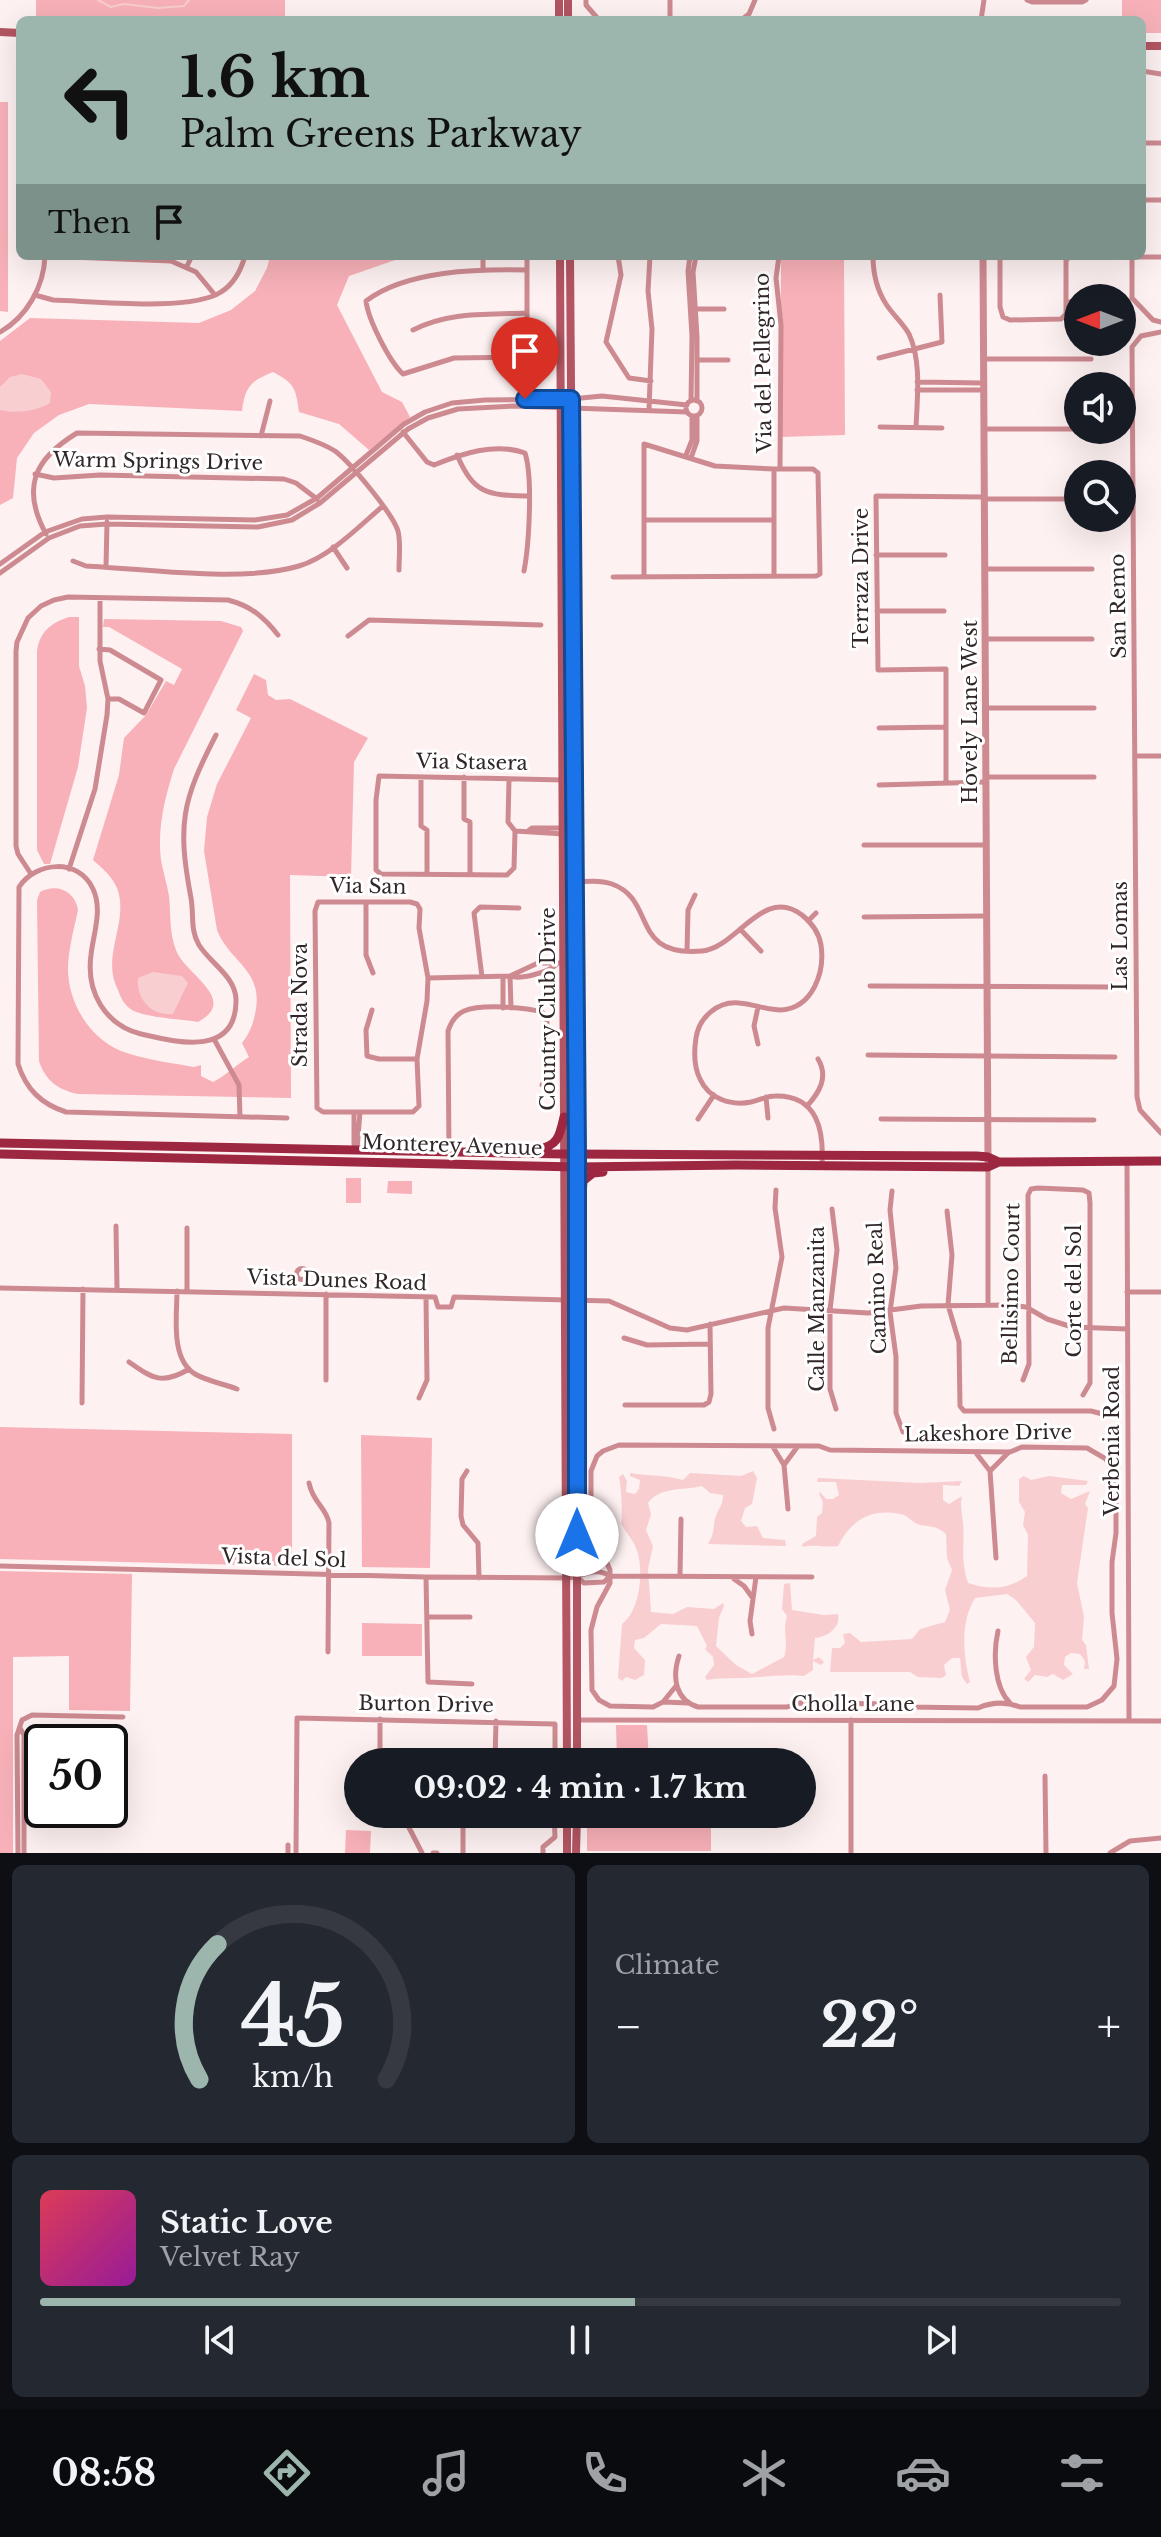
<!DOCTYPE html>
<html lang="en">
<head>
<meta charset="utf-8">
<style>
	:root { --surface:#171b24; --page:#242831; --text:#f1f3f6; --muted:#9ea1a6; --line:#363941; --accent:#9cb6ad }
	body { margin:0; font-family:"Libre Baskerville",serif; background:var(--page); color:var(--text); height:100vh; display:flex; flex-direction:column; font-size:30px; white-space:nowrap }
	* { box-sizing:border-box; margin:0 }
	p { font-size:26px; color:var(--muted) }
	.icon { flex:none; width:44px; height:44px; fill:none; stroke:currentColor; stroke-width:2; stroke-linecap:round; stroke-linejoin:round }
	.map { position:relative; height:1853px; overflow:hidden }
	.panel { display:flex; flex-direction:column; gap:12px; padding:12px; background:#0d0f14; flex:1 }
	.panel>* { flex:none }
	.top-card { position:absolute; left:16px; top:16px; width:1130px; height:244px; border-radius:12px; box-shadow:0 8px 32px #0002; background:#9cb6ad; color:#111; overflow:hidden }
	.needle { width:52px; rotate:270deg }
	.fabs { position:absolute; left:1064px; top:284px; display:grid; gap:16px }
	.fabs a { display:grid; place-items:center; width:72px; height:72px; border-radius:50%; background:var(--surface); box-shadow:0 8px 32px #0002; font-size:40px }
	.speed { position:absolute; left:24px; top:1724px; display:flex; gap:16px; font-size:40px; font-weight:700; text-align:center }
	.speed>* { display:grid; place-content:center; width:104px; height:104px; border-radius:50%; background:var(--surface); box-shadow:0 8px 32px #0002; line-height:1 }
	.speed .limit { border:4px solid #111; border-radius:12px; background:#fff; color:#111 }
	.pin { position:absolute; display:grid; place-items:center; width:68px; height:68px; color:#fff; margin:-82px -34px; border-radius:50% 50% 50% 0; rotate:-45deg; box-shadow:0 0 8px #0007 }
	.pin .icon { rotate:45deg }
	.me { position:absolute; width:88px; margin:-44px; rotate:0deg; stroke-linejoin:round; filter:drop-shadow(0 0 6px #0008) }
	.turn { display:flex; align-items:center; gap:28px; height:168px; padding:0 32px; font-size:36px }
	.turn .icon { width:104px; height:104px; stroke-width:2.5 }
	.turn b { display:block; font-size:56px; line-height:68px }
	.then { display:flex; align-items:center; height:76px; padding:0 32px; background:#0003; gap:16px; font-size:30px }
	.big { font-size:60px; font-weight:800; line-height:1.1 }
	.panel .card { flex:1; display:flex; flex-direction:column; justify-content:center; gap:12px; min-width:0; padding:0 28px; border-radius:12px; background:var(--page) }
	.panel .dial { align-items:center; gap:0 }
	.dial svg { height:208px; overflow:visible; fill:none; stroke:var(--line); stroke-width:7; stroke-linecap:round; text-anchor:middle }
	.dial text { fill:var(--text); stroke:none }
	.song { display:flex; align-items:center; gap:24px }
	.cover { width:96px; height:96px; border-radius:12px; background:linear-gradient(135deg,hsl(350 70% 55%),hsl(300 70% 35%)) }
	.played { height:8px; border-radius:4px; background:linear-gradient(90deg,var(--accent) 55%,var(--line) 55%) }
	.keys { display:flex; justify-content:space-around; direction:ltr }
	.heat { display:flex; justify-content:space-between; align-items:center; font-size:44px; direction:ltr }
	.panel .tiles { flex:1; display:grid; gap:12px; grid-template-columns:1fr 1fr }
	.card:last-child { grid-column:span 2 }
	.trip { position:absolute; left:344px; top:1748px; width:472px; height:80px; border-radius:40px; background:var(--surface); box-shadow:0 8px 32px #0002; font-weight:800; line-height:80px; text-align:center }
	.tab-bar { display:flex; height:128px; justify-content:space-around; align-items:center; background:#090b0e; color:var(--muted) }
	.tab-bar .icon { width:56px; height:56px }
	.tab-bar .selected { color:var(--accent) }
	.tab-bar b { font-size:36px; color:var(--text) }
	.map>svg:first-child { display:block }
	.green { fill:#f8b1b8 }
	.water { fill:#f9ced1 }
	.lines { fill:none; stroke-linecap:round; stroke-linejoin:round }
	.stream { stroke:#f9ced1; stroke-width:2 }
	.minor { stroke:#cd8b91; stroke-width:5 }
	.tertiary { stroke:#cd8b91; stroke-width:7 }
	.secondary { stroke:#b35562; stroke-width:8 }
	.primary { stroke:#9d2741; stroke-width:9 }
	.route-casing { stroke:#114b97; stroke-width:20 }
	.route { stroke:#1a73e8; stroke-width:14 }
	.labels { text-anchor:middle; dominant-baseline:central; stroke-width:6; stroke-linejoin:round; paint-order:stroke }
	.street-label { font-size:20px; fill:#322728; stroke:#fff }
</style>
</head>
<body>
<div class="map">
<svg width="1161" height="1853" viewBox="0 0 1161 1853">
	<rect width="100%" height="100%" fill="#fef1f2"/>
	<path class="green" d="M36,0H285V20H140L90,17L70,20L36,16Z
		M1122,0H1161V33H1142V20H1122Z
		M0,102H8V312L0,311Z
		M270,256H407L349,276L337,305L382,392L402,402L410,417L369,450L339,424L299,412C296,388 294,383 273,372C251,381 245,386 242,411L89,404L59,415L34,433L17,458L13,498L0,505V341L30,318L199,323L231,310L255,291L267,268Z
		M781,256H844L845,435L780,437Z
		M69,617H79V666L85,686L87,708L78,767L50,864H44L37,850V651C40,632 50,623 69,617Z
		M104,619L221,621L241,627L243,631L174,769C165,797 157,829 161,860C163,872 167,884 169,896C171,915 169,932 176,950C184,974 240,999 198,1022C181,1019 147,1018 132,1010C124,1005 121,998 118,990C100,956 130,922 117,888C112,876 102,868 93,860L119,775L124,738L146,715L166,681L174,685L182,669L109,627H103Z
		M254,674L266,680L268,695L276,700L290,699L368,738L354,762L351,877L290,875L291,1098L78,1094C58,1090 45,1080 39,1061L37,900L40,892C57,883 75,891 78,910C74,929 69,947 68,966C67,1003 91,1042 127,1053C148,1060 172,1063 194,1067L201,1065V1076L213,1082C227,1075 236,1065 249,1057L242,1043C249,1034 253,1025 255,1014C265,970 229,962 217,930L204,851L207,817L217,784L251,718L236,710Z
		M346,1178H361V1203H346Z
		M388,1181H412V1194L387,1193Z
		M0,1427L292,1434V1566L0,1559Z
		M361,1435L432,1438L430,1568L362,1567Z
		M0,1571L132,1574L130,1711L69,1710V1656L13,1657V1853H0Z
		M362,1623L422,1624V1656H362Z
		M616,1725H647L649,1762H617Z
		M587,1814H711V1851H587Z
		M346,1830L371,1831L370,1853H345Z"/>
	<path class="water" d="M22,374L41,379L51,392L50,403C37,411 15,414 0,410V387L10,377Z
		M153,972L182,976L188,983L173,1014C152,1016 136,1000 138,978Z
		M753,1471L757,1478L752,1504L745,1508L741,1521L746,1527L757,1526L763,1538L785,1540L786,1546L708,1544C716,1531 712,1527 716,1516C719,1507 723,1505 723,1495L710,1493L702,1486C682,1491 661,1486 648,1503L651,1514L646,1530L653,1546L648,1569L651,1612L673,1614L687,1607L714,1609L723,1603L724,1606L719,1618L716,1646L736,1665L752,1674L784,1657C789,1641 782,1635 787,1616L782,1609L784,1584L790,1583L792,1610L824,1615L838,1614C841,1628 827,1637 815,1638L813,1660L819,1657L824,1662L821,1665L813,1661V1670L804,1676C787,1674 775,1676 759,1677C741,1679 724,1677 707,1680L705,1677L714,1665L713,1657L705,1649L707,1646L697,1626L661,1624L644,1638L635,1640L634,1648L645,1660L644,1675L635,1680L626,1677L622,1681L618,1678L622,1624C640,1611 644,1571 637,1551C635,1542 625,1532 621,1523C623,1516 621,1484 619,1477L623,1474L627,1481L626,1492L635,1494L639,1489L640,1480L630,1476V1473C648,1476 667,1475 683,1480L690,1473L741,1476Z
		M1024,1476L1031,1480L1049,1476L1088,1481L1086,1485H1062L1061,1493L1071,1499L1090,1491L1085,1504L1088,1508L1077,1583L1084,1617L1082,1640L1086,1645L1089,1669H1084L1085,1661L1080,1654L1071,1653L1065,1657L1064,1665L1073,1674L1063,1680L1053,1674L1047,1677L1035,1675L1028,1682L1024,1679L1031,1670L1026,1657L1034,1647L1035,1623L1016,1600L1007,1594L975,1598C960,1622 963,1656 970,1682L967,1684L962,1677L960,1658H952L944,1665L946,1675L942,1678L918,1677L910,1672H830L832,1648H840L845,1643L843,1634L850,1633L861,1642L912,1639L920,1629L945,1622L950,1610L945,1590L952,1570L947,1558L946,1534C934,1524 930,1528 917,1524C911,1521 907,1515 900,1514C871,1508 851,1520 838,1546C826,1548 816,1544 803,1547L802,1544L816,1536L817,1517L822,1513L823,1502L819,1494L820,1492L826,1499H833L839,1495L836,1482H817L818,1478L921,1483L962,1481L959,1486L943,1485V1500L949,1504L962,1496C960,1507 962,1512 963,1523C965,1547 960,1558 968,1583C990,1590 1007,1590 1027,1576L1028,1535L1023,1525L1025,1512L1019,1502V1479Z"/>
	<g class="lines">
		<path class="stream" d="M98,0L111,7L124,4L158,8L184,6L189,0"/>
		<path class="minor" d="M586,0V5L599,20
			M1027,0L1032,2H1082L1086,0
			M670,20V0
			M741,20L749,14L755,0
			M981,20L984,0
			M1142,71L1161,74
			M1142,143H1161
			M1142,200H1161
			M483,256V270
			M618,256L621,275L606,342L629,378L651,381
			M690,256L688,271L692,336L691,401
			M696,256L693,272L697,337V401
			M779,256L776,278L781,325L780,469
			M873,256C873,273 877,290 886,304C893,315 903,323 909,334C922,362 917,399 916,428
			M1000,256V307L1003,317L1010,320L1061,319L1066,314V261L1069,256
			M1132,256V298L1153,320L1161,322
			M695,257H726
			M1132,257H1161
			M187,266L192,256
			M35,295L53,300C92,301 191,312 221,292C234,284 241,270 245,256
			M1066,302H1078
			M694,309H724
			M413,330C450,311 487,315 527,313
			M0,332C27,317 44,286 45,256L171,261L196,272L215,295
			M1161,332L1141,336L1132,347L1137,1097L1140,1110L1161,1133
			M526,357L454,358L403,374C389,361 368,319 366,301C407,270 478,269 527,270
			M879,358L942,342L940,295
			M984,359H1091
			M697,360H728
			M917,382L983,383
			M917,390H983
			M521,399L527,346V256
			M686 408a8 8 0 1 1 16 0a8 8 0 1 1-16 0Z
			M649,409L652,329L648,291L650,256
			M880,427L942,428
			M984,429H1078
			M403,432L427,462L434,465C461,454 495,442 525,453C533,477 529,545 524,571
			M261,436L270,401
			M457,455C474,494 487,495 527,496
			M686,455L692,440V416
			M691,458L697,441V416
			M35,474L54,478L100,475L284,479L296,483L317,499
			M984,499H1078
			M644,520H774
			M46,534C21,488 34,459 77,433L300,436C312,440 324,444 335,451C350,462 393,514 398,531C401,543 399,557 399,570
			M333,547L347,568
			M876,555H945
			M73,561L86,566C148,569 241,583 299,566C331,556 358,527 383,506
			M0,564L45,532L82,519L107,517L255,520L287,515L317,498L404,424L425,412L452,403L485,400L571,399L602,396L687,405
			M106,567L107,522
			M985,569H1092
			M0,573L49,538L80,526L107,524L258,527L292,520L320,503L408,429L428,418L458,409L513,406L687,412
			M644,576V444L715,466L774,469V576
			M613,577L816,576L820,574L818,473L813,469H774
			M877,611H944
			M348,636L369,620L541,625
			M985,639H1092
			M99,649L110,650L161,680L144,713L119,699H108
			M986,708H1094
			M879,728L946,727
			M216,735C182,801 177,824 191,898C194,915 190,930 199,945C210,963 235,976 236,999C237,1058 176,1042 141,1034C105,1025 86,992 91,955C93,935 103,910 93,889C79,858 36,861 19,887L18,1064C26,1089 41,1104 66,1112L287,1118
			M1136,756H1161
			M421,777V826L427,830V874
			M464,777V819L470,822V874
			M986,777H1094
			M509,780L508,822L515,831L514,868L507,875L381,874L376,870V800L379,776L563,780
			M946,783V669L878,670L876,496L984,497
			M879,785L986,782
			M515,831L564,834
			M528,831L532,828H563
			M864,845H986
			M69,869L95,789L107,715L108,699L100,661V599
			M31,874L18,854L16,846V651L17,642L28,618L41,606L54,600L68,597L228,600C251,606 264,617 278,635
			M564,883C579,882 598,879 612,884C657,900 629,957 702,951C737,948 763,885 802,915C812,923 819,933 821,945C825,972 813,1008 781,1010C767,1010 753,1004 739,1003C718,1001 699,1017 696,1038C694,1051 694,1067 700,1079C709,1099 731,1106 751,1102C759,1100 767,1096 775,1096C818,1095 824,1131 822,1165
			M318,902H410L417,904L420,909L419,928L428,978L427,1001L417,1059L419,1106L413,1112H323L317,1108L315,911Z
			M366,903V955L373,973
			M864,917L987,916
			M808,921L816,913
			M740,929L761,951
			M687,951L688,910L695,895
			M510,976L538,963H574
			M510,976L511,1008
			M482,977L474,913L480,907L519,908
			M503,977V1008
			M428,978L510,976C521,980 549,972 557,964
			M870,986L1115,987
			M372,1010L366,1030L367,1056L379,1059H417
			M214,1039L239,1085L240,1117
			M758,1044L754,1026L758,1007
			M868,1055L1115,1057
			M766,1097L768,1118
			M807,1106C819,1093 829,1077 818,1059
			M354,1112V1144L357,1150
			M698,1119L714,1095
			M881,1119L1094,1120
			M357,1149L360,1112
			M449,1152L448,1031C451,1022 455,1015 464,1011C480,1004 525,1007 542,1012L547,1018L546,1077L542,1085
			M1127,1162L1129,1720
			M988,1167V1305
			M892,1191L890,1210L896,1268L890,1312L896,1357V1413L903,1432
			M832,1209L837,1250L830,1310V1389L836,1409
			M947,1211L952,1255L948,1305L959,1342L960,1406L964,1411H1091L1110,1416
			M116,1226L117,1289
			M296.5 1274a5.5 5.5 0 1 1 11 0a5.5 5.5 0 1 1-11 0Z
			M0,1288L435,1297L438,1307H451L454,1297L609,1301L670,1328L687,1330L784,1308L868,1313L921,1306L1011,1305L1026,1307L1047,1319L1072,1327L1127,1329
			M177,1291C177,1315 170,1359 195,1374C207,1381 224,1384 237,1389
			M187,1291V1228
			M1127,1292H1161
			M624,1338L647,1345L710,1344
			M129,1362C153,1379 163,1385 189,1369
			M326,1380V1294
			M1023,1380L1029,1364L1028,1195L1031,1189L1038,1188L1083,1190L1089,1193L1090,1203V1383L1083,1395
			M419,1398L427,1380L426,1297
			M82,1403L83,1289
			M625,1405H704L709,1402L711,1394L710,1324
			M774,1429L768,1408V1328L782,1257L775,1208L776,1190
			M773,1447L784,1465L788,1509
			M976,1453L990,1471L996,1558
			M784,1465L798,1446
			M467,1471L462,1479L461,1516L463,1525L478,1543L479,1578
			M990,1471L1009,1452
			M309,1483C313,1503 326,1507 329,1523L328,1652
			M0,1566L426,1577L567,1578C583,1577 594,1566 610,1576L812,1577
			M680,1576L681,1519
			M426,1577L428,1682L472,1684
			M578,1578L584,1583L604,1582L610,1576
			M734,1579L744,1586L752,1597
			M428,1617H470
			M998,1631C993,1653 994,1687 1010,1703
			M752,1634L750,1621L756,1577
			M679,1656C672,1677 675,1700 698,1707H787L798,1703L898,1704L909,1707L978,1708C992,1702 1005,1701 1020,1707H1087L1102,1700L1114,1686L1117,1659L1112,1613V1562L1116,1533V1481L1106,1459L1087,1448L1022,1447L1010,1452L830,1450L819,1446L619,1445L603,1451L597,1456L591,1471V1526L610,1570V1583L597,1607L591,1630L592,1690L599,1700L610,1706L653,1707L663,1702L688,1703
			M663,1702L676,1686
			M380,1719V1762
			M577,1720L1161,1721
			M20,1728L24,1735V1853
			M495,1762L496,1721
			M1045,1776L1046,1853
			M402,1814L422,1853
			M288,1845V1853
			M18,1853L17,1735L22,1720L32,1715L123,1717
			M296,1853L297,1718L555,1724V1762
			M433,1853H437
			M463,1853V1827L471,1814
			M543,1853V1847L555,1837L554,1814
			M851,1853V1720
			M1110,1853L1130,1841L1161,1838"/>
		<path class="tertiary" d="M983,256L988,1161"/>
		<path class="secondary" d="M559,0V20
			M568,0V20
			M0,32L20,33
			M1142,46H1161
			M560,256L567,1762
			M570,256L577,1154V1762
			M567,1853V1814
			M576,1853L577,1814"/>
		<path class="primary" d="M0,1143L565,1154L977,1156L988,1157L999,1162L1161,1161
			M537,1149C558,1147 560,1135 564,1117
			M0,1154L577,1167L736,1165L988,1167L999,1162
			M577,1220L581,1212L583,1181L593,1173L603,1172"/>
	</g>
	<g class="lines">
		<g class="route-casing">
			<path id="route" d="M525,399H571L577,1154V1535"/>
		</g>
		<use href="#route" class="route"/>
	</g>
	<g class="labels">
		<g class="street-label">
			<text transform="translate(763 363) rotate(-91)">Via del Pellegrino</text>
			<text transform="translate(158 461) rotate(1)">Warm Springs Drive</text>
			<text transform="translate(861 578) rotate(-90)">Terraza Drive</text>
			<text transform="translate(1118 606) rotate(-91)">San Remo</text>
			<text transform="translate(970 712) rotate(-90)">Hovely Lane West</text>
			<text transform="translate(472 762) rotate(1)">Via Stasera</text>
			<text transform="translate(368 886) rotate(1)">Via San</text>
			<text transform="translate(1120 936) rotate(-90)">Las Lomas</text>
			<text transform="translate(300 1005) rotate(-90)">Strada Nova</text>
			<text transform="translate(548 1009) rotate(-90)">Country Club Drive</text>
			<text transform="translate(452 1145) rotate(2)">Monterey Avenue</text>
			<text transform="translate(337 1280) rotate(2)">Vista Dunes Road</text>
			<text transform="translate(1011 1284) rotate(-89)">Bellisimo Court</text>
			<text transform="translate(877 1288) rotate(-92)">Camino Real</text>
			<text transform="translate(1074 1291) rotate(-90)">Corte del Sol</text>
			<text transform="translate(817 1309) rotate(-90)">Calle Manzanita</text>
			<text transform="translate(988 1433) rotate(-1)">Lakeshore Drive</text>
			<text transform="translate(1112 1441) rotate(-90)">Verbenia Road</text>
			<text transform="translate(284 1558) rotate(2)">Vista del Sol</text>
			<text transform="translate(426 1704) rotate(1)">Burton Drive</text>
			<text x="853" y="1704">Cholla Lane</text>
		</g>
	</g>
</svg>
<div class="fabs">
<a><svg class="needle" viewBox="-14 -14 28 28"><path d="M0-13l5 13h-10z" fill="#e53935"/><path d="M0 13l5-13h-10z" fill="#9ea1a6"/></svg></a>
<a><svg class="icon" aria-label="sound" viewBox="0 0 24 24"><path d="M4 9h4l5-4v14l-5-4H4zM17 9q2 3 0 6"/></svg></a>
<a><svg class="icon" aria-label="search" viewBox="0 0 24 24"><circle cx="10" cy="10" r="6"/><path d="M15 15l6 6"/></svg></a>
</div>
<div class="speed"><div class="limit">50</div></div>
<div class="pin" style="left:525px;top:399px;background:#d93025"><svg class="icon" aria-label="arrive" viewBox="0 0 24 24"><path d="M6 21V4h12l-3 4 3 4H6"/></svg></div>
<svg class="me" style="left:577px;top:1535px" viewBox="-20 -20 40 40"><circle r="19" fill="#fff"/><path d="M0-13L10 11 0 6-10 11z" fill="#1a73e8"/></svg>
<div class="trip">09:02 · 4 min · 1.7 km</div>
<div class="top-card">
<div class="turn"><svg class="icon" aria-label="left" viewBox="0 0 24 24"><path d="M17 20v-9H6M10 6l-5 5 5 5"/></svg><div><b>1.6 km</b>Palm Greens Parkway</div></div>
<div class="then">Then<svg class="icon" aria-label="arrive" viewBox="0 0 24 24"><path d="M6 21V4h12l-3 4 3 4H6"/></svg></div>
</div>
</div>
<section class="panel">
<div class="tiles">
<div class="card dial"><svg viewBox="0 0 100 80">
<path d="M14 69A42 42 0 1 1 86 69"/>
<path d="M14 69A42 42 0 0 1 21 17" stroke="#9cb6ad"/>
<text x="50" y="56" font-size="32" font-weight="700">45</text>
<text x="50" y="72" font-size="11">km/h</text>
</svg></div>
<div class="card"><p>Climate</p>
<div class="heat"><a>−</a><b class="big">22°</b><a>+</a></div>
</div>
<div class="card">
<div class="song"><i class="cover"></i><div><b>Static Love</b><p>Velvet Ray</p></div></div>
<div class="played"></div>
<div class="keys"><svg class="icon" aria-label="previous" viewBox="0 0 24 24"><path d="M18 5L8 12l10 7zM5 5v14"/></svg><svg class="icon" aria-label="pause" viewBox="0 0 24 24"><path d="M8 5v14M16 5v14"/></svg><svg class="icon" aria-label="next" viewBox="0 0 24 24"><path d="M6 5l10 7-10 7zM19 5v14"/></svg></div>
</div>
</div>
</section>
<nav class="tab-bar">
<b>08:58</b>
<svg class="icon selected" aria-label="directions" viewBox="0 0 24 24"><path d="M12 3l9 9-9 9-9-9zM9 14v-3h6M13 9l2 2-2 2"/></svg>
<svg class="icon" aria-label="music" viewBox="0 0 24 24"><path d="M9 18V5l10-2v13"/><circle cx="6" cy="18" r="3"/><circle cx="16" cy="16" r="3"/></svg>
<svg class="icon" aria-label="phone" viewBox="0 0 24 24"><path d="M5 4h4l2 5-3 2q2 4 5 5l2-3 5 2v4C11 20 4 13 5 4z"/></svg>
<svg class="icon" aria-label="climate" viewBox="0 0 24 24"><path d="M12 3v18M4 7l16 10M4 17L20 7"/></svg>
<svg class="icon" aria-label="car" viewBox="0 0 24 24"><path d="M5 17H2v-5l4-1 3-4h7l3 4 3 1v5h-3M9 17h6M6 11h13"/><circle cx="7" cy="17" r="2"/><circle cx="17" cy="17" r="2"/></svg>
<svg class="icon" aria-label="filters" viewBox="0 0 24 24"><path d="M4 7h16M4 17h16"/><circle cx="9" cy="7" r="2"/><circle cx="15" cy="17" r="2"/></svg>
</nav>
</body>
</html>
